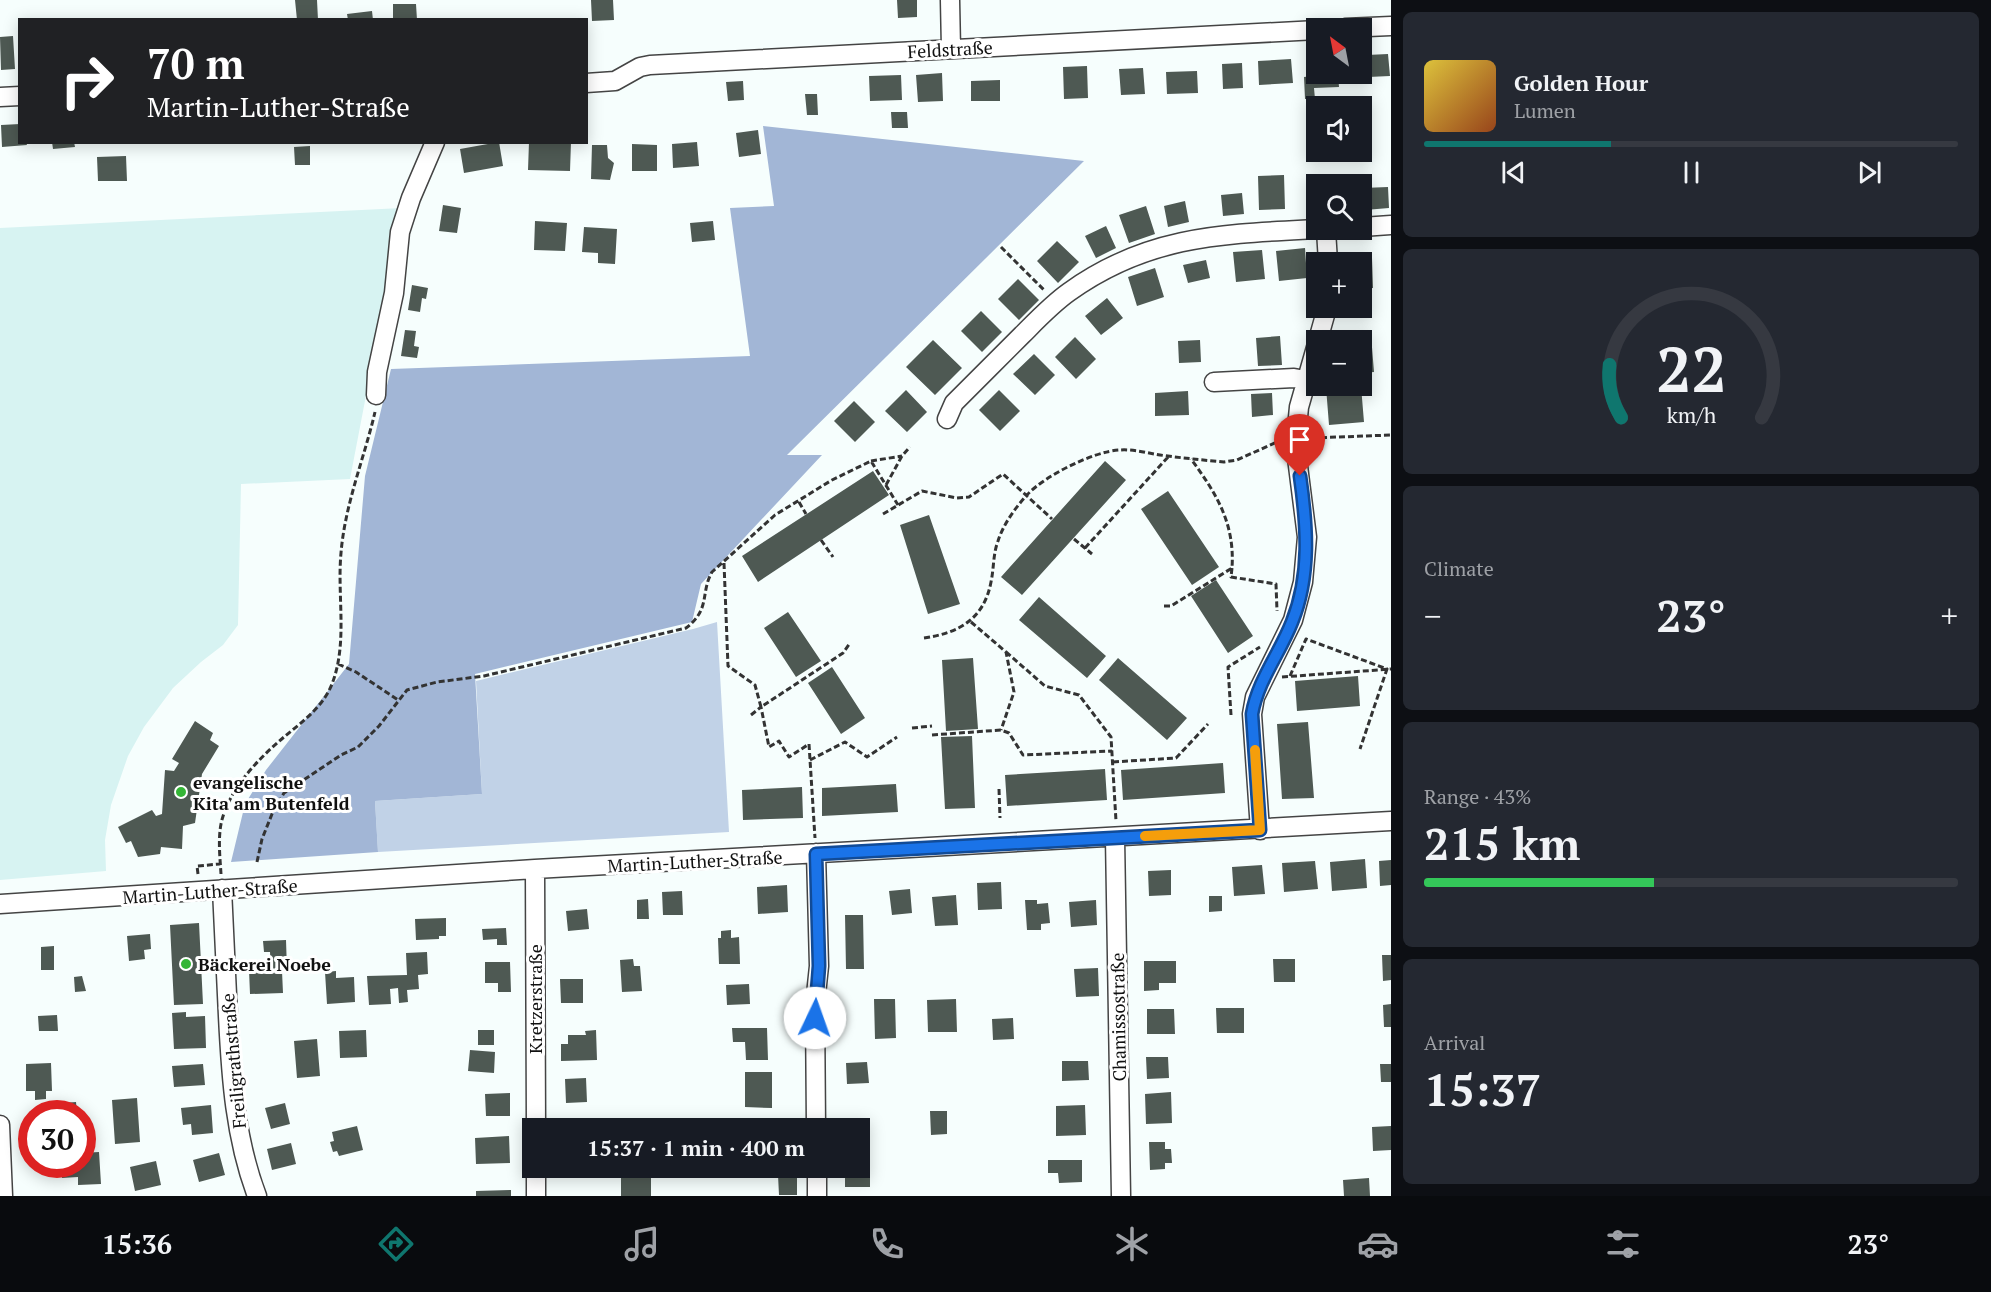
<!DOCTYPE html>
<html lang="en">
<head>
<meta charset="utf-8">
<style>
	:root { --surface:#171b24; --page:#242831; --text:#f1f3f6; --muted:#9ea1a6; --line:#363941; --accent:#0f766e }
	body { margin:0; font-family:"PT Serif",serif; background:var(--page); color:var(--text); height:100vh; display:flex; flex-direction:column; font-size:22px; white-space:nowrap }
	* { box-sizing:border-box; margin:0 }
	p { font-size:20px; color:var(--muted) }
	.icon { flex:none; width:33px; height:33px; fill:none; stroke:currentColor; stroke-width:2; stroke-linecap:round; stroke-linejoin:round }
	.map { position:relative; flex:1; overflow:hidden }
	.panel { display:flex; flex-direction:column; gap:12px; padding:12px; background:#0d0f14; width:600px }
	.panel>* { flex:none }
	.hud { position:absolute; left:18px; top:18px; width:570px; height:126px; border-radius:0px; box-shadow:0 3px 15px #0003; background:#202124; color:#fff; overflow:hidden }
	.needle { width:39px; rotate:328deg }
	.tools { position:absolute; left:1306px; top:18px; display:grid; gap:12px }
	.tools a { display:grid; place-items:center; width:66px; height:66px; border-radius:0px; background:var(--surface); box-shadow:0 3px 15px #0003; font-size:30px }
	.speed { position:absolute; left:18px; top:1100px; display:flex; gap:12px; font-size:30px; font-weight:700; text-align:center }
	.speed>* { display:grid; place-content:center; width:78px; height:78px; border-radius:50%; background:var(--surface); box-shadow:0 3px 15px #0003; line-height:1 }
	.speed .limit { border:9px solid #d22; background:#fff; color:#111 }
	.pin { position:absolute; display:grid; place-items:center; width:51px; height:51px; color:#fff; margin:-62px -26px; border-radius:50% 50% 50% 0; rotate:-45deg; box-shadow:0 0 6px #0007 }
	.pin .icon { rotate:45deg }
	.me { position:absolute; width:66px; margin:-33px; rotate:3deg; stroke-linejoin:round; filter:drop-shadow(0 0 4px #0008) }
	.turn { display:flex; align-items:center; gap:21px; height:126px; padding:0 30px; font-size:27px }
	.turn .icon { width:78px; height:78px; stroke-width:2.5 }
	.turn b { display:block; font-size:42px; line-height:51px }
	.big { font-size:45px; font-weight:700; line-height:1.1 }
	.panel .widget { flex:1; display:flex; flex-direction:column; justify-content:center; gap:9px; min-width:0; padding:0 21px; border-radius:9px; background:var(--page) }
	.panel .dial { align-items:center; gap:0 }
	.dial svg { height:156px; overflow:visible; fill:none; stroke:var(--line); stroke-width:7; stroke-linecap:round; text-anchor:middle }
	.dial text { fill:var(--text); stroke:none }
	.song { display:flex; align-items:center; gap:18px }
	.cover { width:72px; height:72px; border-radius:9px; background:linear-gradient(135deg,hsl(50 70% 55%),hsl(20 70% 35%)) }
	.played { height:6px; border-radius:3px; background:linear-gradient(90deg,var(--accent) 35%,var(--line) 35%) }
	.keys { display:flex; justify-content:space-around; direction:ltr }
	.heat { display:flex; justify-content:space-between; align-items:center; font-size:33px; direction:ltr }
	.charge { height:9px; border-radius:4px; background:linear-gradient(90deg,#34c759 43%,var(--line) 0) }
	.trip { position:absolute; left:522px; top:1118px; width:348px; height:60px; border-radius:0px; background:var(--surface); box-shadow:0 3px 15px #0003; font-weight:700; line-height:60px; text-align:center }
	.menu { display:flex; height:96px; justify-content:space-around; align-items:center; background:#090b0e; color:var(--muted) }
	.menu .icon { width:42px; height:42px }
	.menu .active { color:var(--accent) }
	.menu b { font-size:27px; color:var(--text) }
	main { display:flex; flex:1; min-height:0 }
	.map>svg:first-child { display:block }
	.farmland { fill:#d7f3f2 }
	.green { fill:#c1d2e7 }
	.forest { fill:#a2b6d6 }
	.building { fill:#4e5953 }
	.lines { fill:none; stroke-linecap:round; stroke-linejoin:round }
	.minor-casing { stroke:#444; stroke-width:21 }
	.path { stroke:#333; stroke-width:3; stroke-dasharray:6 3; stroke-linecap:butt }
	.minor { stroke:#fff; stroke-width:18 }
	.route-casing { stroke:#114b97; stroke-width:15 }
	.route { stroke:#1a73e8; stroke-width:10 }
	.slow { stroke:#f59e0b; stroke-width:10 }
	.poi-dot { fill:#34b536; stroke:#fff; stroke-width:2 }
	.labels { text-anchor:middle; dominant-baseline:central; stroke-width:6; stroke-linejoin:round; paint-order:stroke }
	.street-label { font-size:18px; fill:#111; stroke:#fff }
	.poi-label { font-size:18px; font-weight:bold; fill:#111; stroke:#fff; text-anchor:start }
</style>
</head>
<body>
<main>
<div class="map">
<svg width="1391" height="1196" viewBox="0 0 1391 1196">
	<rect width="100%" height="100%" fill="#f6fefd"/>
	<path class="farmland" d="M402,208L350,479L241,484L238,625L223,645L201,662L173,688L144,727L128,756L111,805L105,840L106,871L0,880V228Z"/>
	<path class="green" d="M717,622L729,832L378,852L375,801L482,794L476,681L693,629Z"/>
	<path class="forest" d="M763,126L1084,161L787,455H822L701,584L692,622L475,674L482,794L375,801L378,852L231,862L245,804L266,770L349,664L365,476L391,369L750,356L730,208L774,206Z"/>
	<path class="building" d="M295,0H317L318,20H297Z
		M591,0H613L614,20L592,21Z
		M897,0H917V17L898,18Z
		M393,4H416L417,20H393Z
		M372,11L373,20H348L347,14Z
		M13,36L15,69L1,70L0,37Z
		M1388,54L1390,76L1368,77L1367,55Z
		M1291,59L1293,83L1259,85L1258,61Z
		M1242,63L1243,88L1223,89L1222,64Z
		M1317,64V74H1338L1339,87L1314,88L1315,99H1305L1304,77L1313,76L1312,65Z
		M1087,66L1088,98L1064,99L1063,67Z
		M1143,68L1145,94L1121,95L1119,69Z
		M1197,71L1198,93L1167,94L1166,72Z
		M942,73L943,101L918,102L916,75Z
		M901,75L902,100L870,101L869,76Z
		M1000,80V101H971V81Z
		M743,81L744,100L728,101L726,82Z
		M805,94H817L818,115H807Z
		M891,112H907L908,128H892Z
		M20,124V142H26L27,145L2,147L1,125Z
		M758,130L761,154L739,157L736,133Z
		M52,142H74L75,147L53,149Z
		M499,142L503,166L464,173L460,149Z
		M529,142H571L570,171L528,170Z
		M697,142L699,166L673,168L672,144Z
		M632,144L657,145V171H632Z
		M592,145H607L608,158L614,163L610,180L591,179Z
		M310,146V165H295L294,147Z
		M126,156L127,181H98L97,157Z
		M1284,175L1285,209L1259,210L1258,176Z
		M1339,180L1340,184H1317V212H1314L1311,182Z
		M1388,187L1389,208L1365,210L1363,188Z
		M1242,193L1244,214L1223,216L1221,195Z
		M1185,201L1189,222L1168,227L1164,206Z
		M443,205L461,208L457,233L439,231Z
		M1146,206L1155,234L1129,243L1119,215Z
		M535,221L567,223L565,251L534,250Z
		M713,221L715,240L692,242L690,223Z
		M1106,226L1116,248L1096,258L1085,236Z
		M584,227L617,229L615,264L598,263V253L582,252Z
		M1057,241L1079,262L1058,283L1037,261Z
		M1305,248L1307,278L1279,281L1276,251Z
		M1262,250L1265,279L1236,282L1233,252Z
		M1372,258L1373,288L1362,289V262H1343V259Z
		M1206,260L1210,278L1188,283L1183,265Z
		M1155,268L1164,297L1137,306L1128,277Z
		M1018,279L1039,300L1019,320L998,299Z
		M412,285L428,288L426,299L422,298L420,312L408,310Z
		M1107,298L1123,318L1101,335L1085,316Z
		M981,311L1002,332L982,352L961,331Z
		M405,330L416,331L414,346L419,347L417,358L401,356Z
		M1371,335L1374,372L1362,373V340H1336V338Z
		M1280,336L1282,365L1258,366L1256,338Z
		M1075,337L1096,359L1076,379L1055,357Z
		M933,340L962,368L935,395L906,367Z
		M1200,340L1201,362L1179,363L1178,341Z
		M1034,354L1055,375L1035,395L1013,374Z
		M1361,386L1364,422L1329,425L1326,387Z
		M906,390L927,412L907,432L885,411Z
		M999,390L1020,411L1000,431L979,410Z
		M1188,391L1189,415L1155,416V393Z
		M1272,393L1273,415L1252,417L1251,394Z
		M854,401L875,422L855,442L834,421Z
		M1105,461L1126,480L1022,595L1001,577Z
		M873,471L889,495L758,582L742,556Z
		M1168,491L1219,567L1192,585L1141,509Z
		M929,515L960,604L928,614L900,525Z
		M1216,580L1253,636L1228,653L1191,596Z
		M1039,597L1106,656L1087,678L1019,620Z
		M788,612L821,661L796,677L764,628Z
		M973,658L978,729L946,731L942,660Z
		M1118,658L1187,718L1167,740L1099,680Z
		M832,667L865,718L841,734L808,683Z
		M1358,676L1360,706L1297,711L1295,681Z
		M195,721L213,733L210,740L219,746L202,774L195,823L183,826L182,849L161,847L160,854L138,857L131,841L126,843L118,827L152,810L156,816L162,814L165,770L174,771L179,763L172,759Z
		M1308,722L1314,798L1282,799L1277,724Z
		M972,736L975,808L945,809L941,737Z
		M1223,763L1225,793L1123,800L1121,770Z
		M1105,769L1107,800L1007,806L1005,775Z
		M896,784L898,812L822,816V788Z
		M802,787L803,818L743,820L742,790Z
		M1365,859L1367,888L1332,891L1330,862Z
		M1391,860V885L1380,886L1379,861Z
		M1315,861L1318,889L1284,892L1282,863Z
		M1262,865L1265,894L1234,896L1232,867Z
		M1171,870V895L1149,896L1148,871Z
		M1001,882L1002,909L978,910L977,883Z
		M787,885L788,912L758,914L757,887Z
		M910,889L912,913L892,915L889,891Z
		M682,891L683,915H663L662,892Z
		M956,895L958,925L935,926L932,897Z
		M1209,896H1222V911L1209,912Z
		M648,899L649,919H637V900Z
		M1025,900H1037V904L1048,903L1050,923L1041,924V930H1027Z
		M1096,900L1097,925L1071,927L1069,902Z
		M587,909L589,929L568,931L566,911Z
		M845,915H863L864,969H846Z
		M446,918V936H439V939L416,940L415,919Z
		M199,923L203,1004L174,1005L170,925Z
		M506,928L507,945H497V939L483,940L482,929Z
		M731,930V938L739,937L740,964H719L718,938H721V931Z
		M150,934L151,949L144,950L145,959L129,961L127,936Z
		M286,940L287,970L282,971L283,993L250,994L249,970H271L270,952H264L263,941Z
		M54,946V970H41V947Z
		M427,952L428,974L418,975L419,989L407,990L408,1002L399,1003L398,988L390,989L391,1004L369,1005L367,976L407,975L406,953Z
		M1382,955H1391V980L1383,981Z
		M633,959L634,966H640L642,991L622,992L620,960Z
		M1273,959H1295V982H1274Z
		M1144,961H1176V983H1159V990L1144,991Z
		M485,962H510L511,992H498V983H485Z
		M1098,968L1099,996L1076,997L1074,969Z
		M336,971V978L354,977L355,1002L327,1004L325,972Z
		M82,976L86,991L75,992L74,977Z
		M560,979H583V1003H561Z
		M749,984L750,1004L727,1005L726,985Z
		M874,999H895L896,1038L875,1039Z
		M956,999L957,1032H928L927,1000Z
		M1391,1004V1027H1384L1383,1005Z
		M1216,1008H1244V1033H1217Z
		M1147,1009H1174L1175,1034H1147Z
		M186,1012V1017L205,1016L206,1048L174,1049L172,1013Z
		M57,1015L58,1031H39L38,1016Z
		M1013,1018L1014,1039L993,1040L992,1019Z
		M732,1028H767L768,1060H746L745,1042H733Z
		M366,1030L367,1057L340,1058L339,1031Z
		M478,1030H494V1045H478Z
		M596,1030L597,1060L561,1061V1044H568V1035H586L585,1031Z
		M317,1039L320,1076L297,1078L294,1041Z
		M470,1050L495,1052L494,1073L468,1071Z
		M1146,1057H1168L1169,1078L1147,1079Z
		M1062,1061H1088L1089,1080L1062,1081Z
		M867,1062L869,1083L847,1084L846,1063Z
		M51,1063L52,1091H46V1099L35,1100V1091H26V1064Z
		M203,1064L205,1085L174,1087L172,1066Z
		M1380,1064H1391V1082H1381Z
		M745,1072H772V1108L745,1107Z
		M586,1078L587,1102L566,1103L565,1079Z
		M1171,1092L1172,1123L1146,1124L1145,1094Z
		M510,1093V1116H486L485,1094Z
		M137,1098L140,1142L115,1144L112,1100Z
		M76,1102L77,1113H51L50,1104Z
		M285,1103L290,1124L271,1129L265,1108Z
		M211,1105L213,1133L192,1135L191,1124L183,1125L181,1108Z
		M1085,1105L1086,1135L1056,1136V1106Z
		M930,1111H947V1134L931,1135Z
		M357,1126L363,1150L339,1156L337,1151L333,1152L330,1142L334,1141L332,1132Z
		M1391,1126V1150L1373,1151L1372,1127Z
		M509,1136L510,1163L476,1164L475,1138Z
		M1149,1142H1165V1149H1171L1172,1163H1165V1169L1150,1170Z
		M291,1143L296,1164L272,1170L267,1149Z
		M99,1152L101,1184L78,1185V1177L62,1178L61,1164H82V1153Z
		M219,1153L225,1175L199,1182L193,1160Z
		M860,1156H870V1187H845V1167H860Z
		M1048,1160H1082V1182L1059,1183L1058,1173H1048Z
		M156,1161L161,1185L135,1191L130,1167Z
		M637,1172L651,1173V1196H621V1177H637Z
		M797,1174V1195H779L778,1175Z
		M1369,1178L1370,1196H1344L1343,1180Z
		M511,1190V1196H476V1191Z"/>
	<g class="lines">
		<g class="minor-casing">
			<path id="minor" d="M950,0L951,49
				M1345,28L1391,26
				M586,83L615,81L640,67L650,65L1317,30
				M0,97L20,96
				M1362,227L1391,225
				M1326,230L1328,262
				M1318,340L1327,308
				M1214,382L1294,378L1305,380
				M376,395L377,372L394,293L400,232L411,198L435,142
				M947,419L954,403C977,380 999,358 1022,335C1037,320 1052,304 1069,292C1148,235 1224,234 1317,229
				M1260,830L1252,714L1255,697L1293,620L1303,582L1307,537L1297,458L1296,438L1299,407L1317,344
				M1115,837L1121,1196
				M816,853L819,966L815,1004L816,1128
				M535,869L536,1128
				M222,889C224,931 226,974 228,1016C231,1077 235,1138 257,1196
				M0,904L535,869L1391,821
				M0,1125L3,1196
				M536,1167V1196
				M817,1167V1196"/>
		</g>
		<path class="path" d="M1001,247L1044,290
			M1312,438L1391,435
			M871,461L902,456
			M886,485L902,456L910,447
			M799,502L806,514
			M883,514L922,491L957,498L969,497L1003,474L1052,519
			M1074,539L1092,554
			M821,540L833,557
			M1085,548L1169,456
			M724,563L728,666L755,685L761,707L843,653L850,643
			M1232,568L1231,577L1276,584L1277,611
			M1164,606H1171L1232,568C1235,523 1216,493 1191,459
			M971,622L1006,652L1014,692L1001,730
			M924,638C959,633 984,619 991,582C994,568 993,554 998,541C1003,525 1015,508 1027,495C1044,476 1094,451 1120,450C1133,449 1147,453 1160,455C1182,458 1202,460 1224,462L1237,460L1279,441
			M1006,652L1045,686L1079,695L1111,737L1116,821
			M338,664L356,672L398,700
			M1290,676L1306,639L1387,669L1360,749
			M1282,677L1391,669
			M751,715L761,707L769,747L779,741L789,757L809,744
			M1231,715L1228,667L1260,647
			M912,728L932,726
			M932,735L1001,730L1009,733L1023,755L1112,751
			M809,744L815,838
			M810,760L845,742L867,757L897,737
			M1113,762L1176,758L1208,724
			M999,789L1000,818
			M257,862L262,839L272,814L284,793L341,755L358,747L379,726L407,690L437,682L484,676L686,628C711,609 700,593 712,572L775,515L832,480L871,461L898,505
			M198,874L197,866L220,864
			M221,874C220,858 218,840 221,824C228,790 258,759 284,737C302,722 323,707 332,684C348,643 337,596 341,553C345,504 364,459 375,412"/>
		<use href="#minor" class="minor"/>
	</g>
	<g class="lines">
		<g class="route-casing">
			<path id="route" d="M815,1018L819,966L816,854L1260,830L1252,714C1258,680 1280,653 1292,622C1311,575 1307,525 1300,476"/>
		</g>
		<use href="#route" class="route"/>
		<path class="slow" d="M1145,836L1260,830L1255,750"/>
	</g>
	<g class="poi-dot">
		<circle cx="181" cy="792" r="6"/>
		<circle cx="186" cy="964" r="6"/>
	</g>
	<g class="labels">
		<g class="street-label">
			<text transform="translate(950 49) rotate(-3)">Feldstraße</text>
			<text transform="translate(695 861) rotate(-3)">Martin-Luther-Straße</text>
			<text transform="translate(210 891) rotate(-4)">Martin-Luther-Straße</text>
			<text transform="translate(535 999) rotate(-90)">Kretzerstraße</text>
			<text transform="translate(1118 1017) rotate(-91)">Chamissostraße</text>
			<text transform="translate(233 1061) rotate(-95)">Freiligrathstraße</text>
		</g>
		<g class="poi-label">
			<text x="193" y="782">evangelische<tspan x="193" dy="21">Kita am Butenfeld</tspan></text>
			<text x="198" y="964">Bäckerei Noebe</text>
		</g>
	</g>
</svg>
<div class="tools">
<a><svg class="needle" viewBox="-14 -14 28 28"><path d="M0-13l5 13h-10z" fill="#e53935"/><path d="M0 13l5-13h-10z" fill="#9ea1a6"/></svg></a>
<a><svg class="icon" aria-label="sound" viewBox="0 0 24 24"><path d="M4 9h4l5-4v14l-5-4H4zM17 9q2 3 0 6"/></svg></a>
<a><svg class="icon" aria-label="search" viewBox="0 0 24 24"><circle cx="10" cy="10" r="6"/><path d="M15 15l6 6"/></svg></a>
<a>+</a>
<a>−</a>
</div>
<div class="speed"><div class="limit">30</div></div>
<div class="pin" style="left:1300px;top:476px;background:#d93025"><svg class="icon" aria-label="arrive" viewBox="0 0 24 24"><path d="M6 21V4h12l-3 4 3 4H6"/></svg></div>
<svg class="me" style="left:815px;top:1018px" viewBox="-20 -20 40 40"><circle r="19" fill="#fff"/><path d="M0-13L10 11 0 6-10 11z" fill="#1a73e8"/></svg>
<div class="trip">15:37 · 1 min · 400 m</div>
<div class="hud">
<div class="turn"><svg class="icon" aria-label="right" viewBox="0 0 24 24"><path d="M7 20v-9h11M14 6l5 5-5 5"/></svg><div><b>70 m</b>Martin-Luther-Straße</div></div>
</div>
</div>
<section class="panel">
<div class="widget">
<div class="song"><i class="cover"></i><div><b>Golden Hour</b><p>Lumen</p></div></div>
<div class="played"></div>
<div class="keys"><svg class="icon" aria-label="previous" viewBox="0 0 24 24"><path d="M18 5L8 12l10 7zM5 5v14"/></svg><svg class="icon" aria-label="pause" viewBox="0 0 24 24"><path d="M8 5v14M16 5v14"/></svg><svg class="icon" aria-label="next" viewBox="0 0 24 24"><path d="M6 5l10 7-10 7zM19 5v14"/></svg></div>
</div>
<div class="widget dial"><svg viewBox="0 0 100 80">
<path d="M14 69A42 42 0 1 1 86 69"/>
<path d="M14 69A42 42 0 0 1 8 42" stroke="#0f766e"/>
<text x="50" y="56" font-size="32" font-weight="700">22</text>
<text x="50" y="72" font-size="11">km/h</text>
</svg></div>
<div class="widget"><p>Climate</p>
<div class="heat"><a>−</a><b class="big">23°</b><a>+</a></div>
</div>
<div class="widget"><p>Range · 43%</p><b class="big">215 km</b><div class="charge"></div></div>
<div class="widget"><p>Arrival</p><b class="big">15:37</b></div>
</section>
</main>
<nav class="menu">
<b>15:36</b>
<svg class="icon active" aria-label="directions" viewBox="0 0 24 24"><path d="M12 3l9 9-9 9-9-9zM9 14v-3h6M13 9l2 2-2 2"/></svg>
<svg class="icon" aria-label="music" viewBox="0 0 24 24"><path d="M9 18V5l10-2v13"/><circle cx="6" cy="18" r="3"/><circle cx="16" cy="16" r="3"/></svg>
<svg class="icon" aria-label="phone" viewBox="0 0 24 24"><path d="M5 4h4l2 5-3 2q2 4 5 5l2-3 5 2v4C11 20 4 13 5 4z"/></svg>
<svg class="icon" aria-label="climate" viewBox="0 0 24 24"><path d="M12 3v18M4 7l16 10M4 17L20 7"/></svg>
<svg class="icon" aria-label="car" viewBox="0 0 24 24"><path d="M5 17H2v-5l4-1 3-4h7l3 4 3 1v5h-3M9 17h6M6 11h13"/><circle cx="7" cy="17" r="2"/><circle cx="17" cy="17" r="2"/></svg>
<svg class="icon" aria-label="filters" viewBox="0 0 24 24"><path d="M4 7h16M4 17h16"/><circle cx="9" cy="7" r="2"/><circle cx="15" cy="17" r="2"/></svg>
<b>23°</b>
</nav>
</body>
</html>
